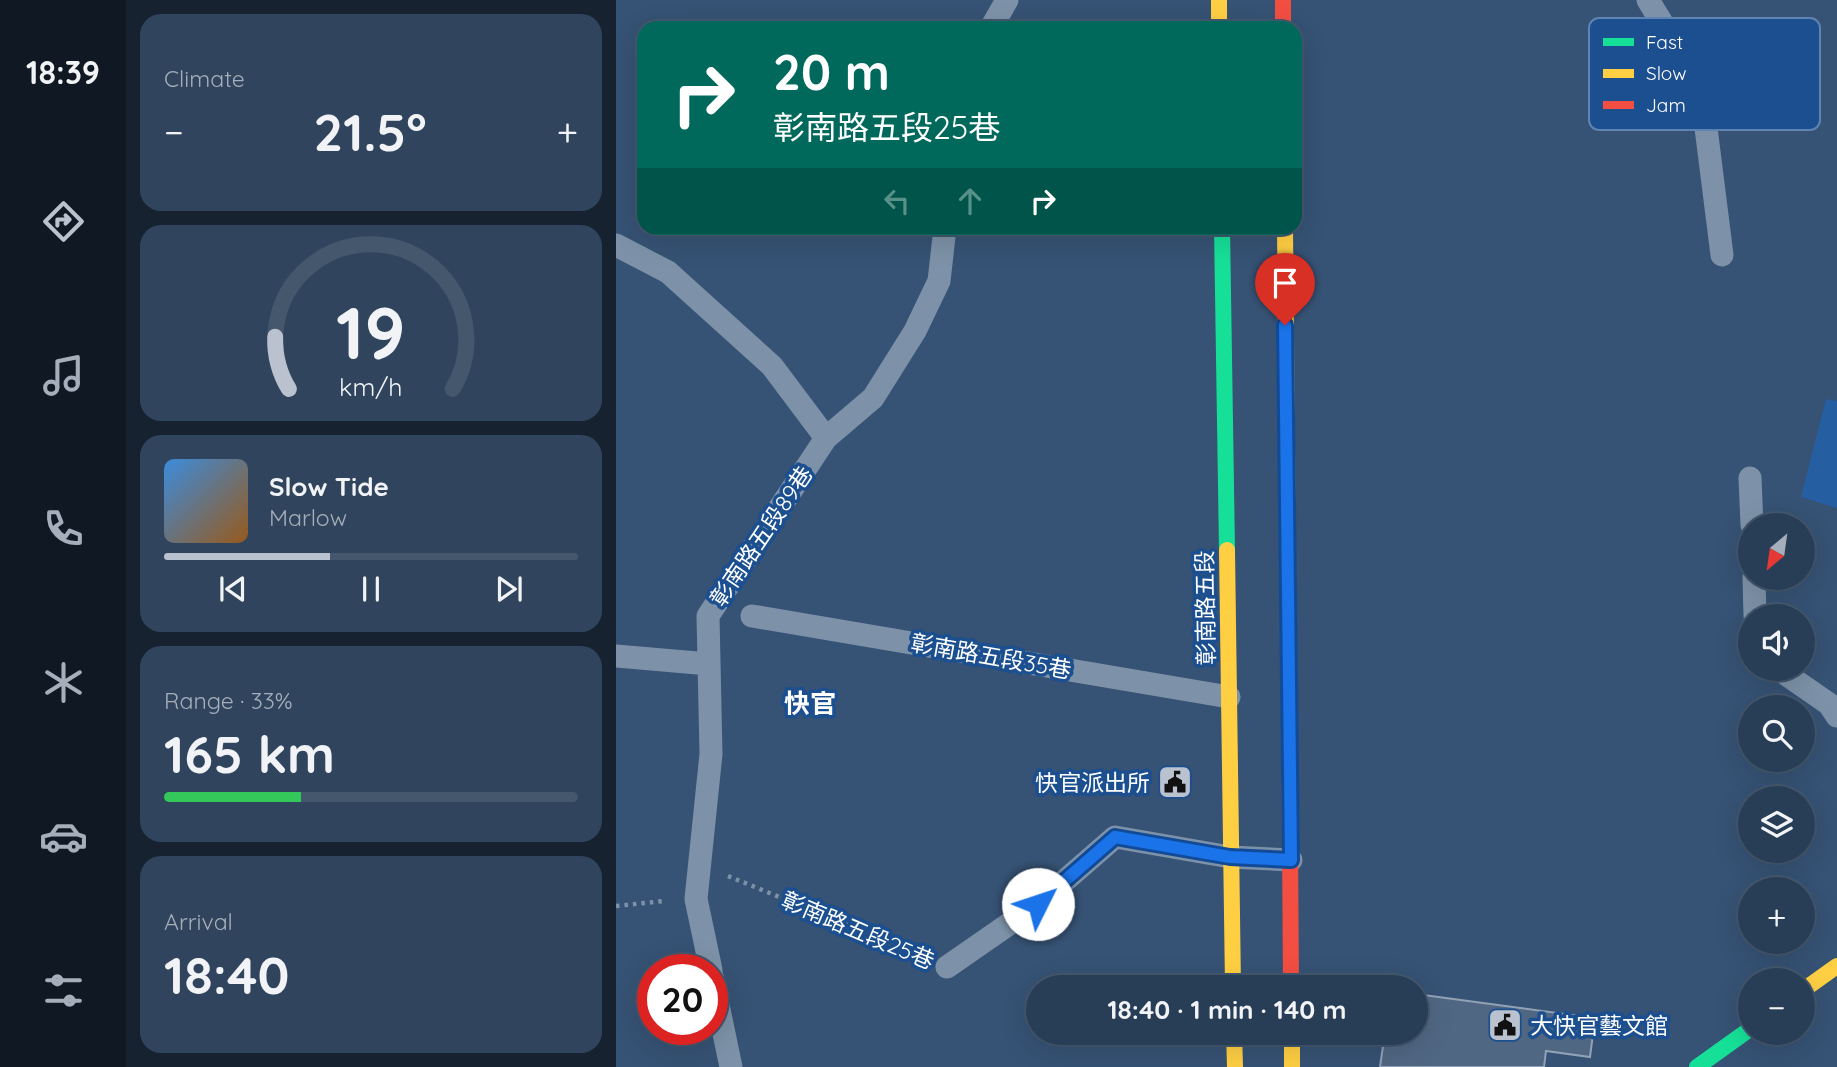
<!DOCTYPE html>
<html lang="en">
<head>
<meta charset="utf-8">
<style>
	:root { --surface:#283e57; --page:#30455d; --text:#f1f3f6; --muted:#a5aeba; --line:#44576d; --accent:#b9c2ce }
	body { margin:0; font-family:Quicksand,"Noto Sans TC",sans-serif; background:var(--page); color:var(--text); height:100vh; display:flex; flex-direction:column; font-size:26px; white-space:nowrap }
	* { box-sizing:border-box; margin:0 }
	p { font-size:23px; color:var(--muted) }
	.icon { flex:none; width:38px; height:38px; fill:none; stroke:currentColor; stroke-width:2; stroke-linecap:round; stroke-linejoin:round }
	.map { position:relative; flex:1; overflow:hidden }
	.sheet { display:flex; flex-direction:column; gap:14px; padding:14px; background:#162230; width:490px }
	.sheet>* { flex:none }
	.guide { position:absolute; left:21px; top:21px; width:665px; height:214px; border-radius:21px; box-shadow:0 7px 28px #0002,0 0 0 2px var(--line); background:#00695c; color:#fff; overflow:hidden }
	.needle { width:46px; rotate:209deg }
	.controls { position:absolute; left:1122px; top:513px; display:grid; gap:14px }
	.controls a { display:grid; place-items:center; width:77px; height:77px; border-radius:50%; background:var(--surface); box-shadow:0 7px 28px #0002,0 0 0 2px var(--line); font-size:35px }
	.speed { position:absolute; left:21px; top:954px; display:flex; gap:14px; font-size:35px; font-weight:700; text-align:center }
	.speed>* { display:grid; place-content:center; width:91px; height:91px; border-radius:50%; background:var(--surface); box-shadow:0 7px 28px #0002,0 0 0 2px var(--line); line-height:1 }
	.speed .limit { border:10px solid #d22; background:#fff; color:#111 }
	.pin { position:absolute; display:grid; place-items:center; width:60px; height:60px; color:#fff; margin:-72px -30px; border-radius:50% 50% 50% 0; rotate:-45deg; box-shadow:0 0 7px #0007 }
	.pin .icon { rotate:45deg }
	.me { position:absolute; width:77px; margin:-38px; rotate:49deg; stroke-linejoin:round; filter:drop-shadow(0 0 5px #0008) }
	.turn { display:flex; align-items:center; gap:24px; height:147px; padding:0 21px; font-size:32px }
	.turn .icon { width:91px; height:91px; stroke-width:2.5 }
	.turn b { display:block; font-size:49px; line-height:60px }
	.lanes { display:flex; align-items:center; height:66px; padding:0 21px; background:#0003; justify-content:center; gap:35px; direction:ltr }
	.lanes .off { opacity:.35 }
	.big { font-size:52px; font-weight:700; line-height:1.1 }
	.sheet .tile { flex:1; display:flex; flex-direction:column; justify-content:center; gap:10px; min-width:0; padding:0 24px; border-radius:21px; background:var(--page) }
	.sheet .dial { align-items:center; gap:0 }
	.dial svg { height:182px; overflow:visible; fill:none; stroke:var(--line); stroke-width:7; stroke-linecap:round; text-anchor:middle }
	.dial text { fill:var(--text); stroke:none }
	.song { display:flex; align-items:center; gap:21px }
	.cover { width:84px; height:84px; border-radius:10px; background:linear-gradient(135deg,hsl(210 70% 55%),hsl(30 70% 35%)) }
	.played { height:7px; border-radius:4px; background:linear-gradient(90deg,var(--accent) 40%,var(--line) 40%) }
	.keys { display:flex; justify-content:space-around; direction:ltr }
	.heat { display:flex; justify-content:space-between; align-items:center; font-size:38px; direction:ltr }
	.charge { height:10px; border-radius:5px; background:linear-gradient(90deg,#34c759 33%,var(--line) 0) }
	.trip { position:absolute; left:410px; top:975px; width:402px; height:70px; border-radius:35px; background:var(--surface); box-shadow:0 7px 28px #0002,0 0 0 2px var(--line); font-weight:700; line-height:70px; text-align:center }
	main { display:flex; flex:1; min-height:0 }
	.menu { display:flex; flex-direction:column; width:126px; justify-content:space-around; align-items:center; background:#101923; color:var(--muted) }
	.menu .icon { width:49px; height:49px }
	.menu .active { color:var(--accent) }
	.menu b { font-size:32px; color:var(--text) }
	.map>svg:first-child { display:block }
	.green { fill:#265fa1 }
	.building { fill:#506783; stroke:#92a2b6; stroke-width:2 }
	.lines { fill:none; stroke-linecap:round; stroke-linejoin:round }
	.path { stroke:#7d92a8; stroke-width:4.5; stroke-dasharray:3.5 5; stroke-linecap:butt }
	.lane { stroke:#7d92a8; stroke-width:23 }
	.fast { stroke:#16e098; stroke-width:16 }
	.slow { stroke:#ffcf43; stroke-width:16 }
	.jam { stroke:#f24e42; stroke-width:16 }
	.route-casing { stroke:#114b97; stroke-width:18 }
	.route { stroke:#1a73e8; stroke-width:12 }
	.labels { text-anchor:middle; dominant-baseline:central; stroke-width:7; stroke-linejoin:round; paint-order:stroke }
	.street-label { font-size:23px; fill:#fff; stroke:#1b4f8f }
	.poi-label { font-size:23px; fill:#fff; stroke:#1b4f8f; text-anchor:end }
	.quarter-label { font-size:26px; font-weight:bold; fill:#fff; stroke:#1b4f8f }
	.key { fill:#1b4f8f; stroke:#5f84b1; stroke-width:2 }
	.key-label { font-size:19px; fill:#fff }
</style>
</head>
<body>
<main>
<nav class="menu">
<b>18:39</b>
<svg class="icon active" aria-label="directions" viewBox="0 0 24 24"><path d="M12 3l9 9-9 9-9-9zM9 14v-3h6M13 9l2 2-2 2"/></svg>
<svg class="icon" aria-label="music" viewBox="0 0 24 24"><path d="M9 18V5l10-2v13"/><circle cx="6" cy="18" r="3"/><circle cx="16" cy="16" r="3"/></svg>
<svg class="icon" aria-label="phone" viewBox="0 0 24 24"><path d="M5 4h4l2 5-3 2q2 4 5 5l2-3 5 2v4C11 20 4 13 5 4z"/></svg>
<svg class="icon" aria-label="climate" viewBox="0 0 24 24"><path d="M12 3v18M4 7l16 10M4 17L20 7"/></svg>
<svg class="icon" aria-label="car" viewBox="0 0 24 24"><path d="M5 17H2v-5l4-1 3-4h7l3 4 3 1v5h-3M9 17h6M6 11h13"/><circle cx="7" cy="17" r="2"/><circle cx="17" cy="17" r="2"/></svg>
<svg class="icon" aria-label="filters" viewBox="0 0 24 24"><path d="M4 7h16M4 17h16"/><circle cx="9" cy="7" r="2"/><circle cx="15" cy="17" r="2"/></svg>
</nav>
<section class="sheet">
<div class="tile"><p>Climate</p>
<div class="heat"><a>−</a><b class="big">21.5°</b><a>+</a></div>
</div>
<div class="tile dial"><svg viewBox="0 0 100 80">
<path d="M14 69A42 42 0 1 1 86 69"/>
<path d="M14 69A42 42 0 0 1 8 46" stroke="#b9c2ce"/>
<text x="50" y="56" font-size="32" font-weight="700">19</text>
<text x="50" y="72" font-size="11">km/h</text>
</svg></div>
<div class="tile">
<div class="song"><i class="cover"></i><div><b>Slow Tide</b><p>Marlow</p></div></div>
<div class="played"></div>
<div class="keys"><svg class="icon" aria-label="previous" viewBox="0 0 24 24"><path d="M18 5L8 12l10 7zM5 5v14"/></svg><svg class="icon" aria-label="pause" viewBox="0 0 24 24"><path d="M8 5v14M16 5v14"/></svg><svg class="icon" aria-label="next" viewBox="0 0 24 24"><path d="M6 5l10 7-10 7zM19 5v14"/></svg></div>
</div>
<div class="tile"><p>Range · 33%</p><b class="big">165 km</b><div class="charge"></div></div>
<div class="tile"><p>Arrival</p><b class="big">18:40</b></div>
</section>
<div class="map">
<svg width="1221" height="1067" viewBox="0 0 1221 1067">
	<rect width="100%" height="100%" fill="#365274"/>
	<path class="green" d="M1210,399L1221,401V508L1185,497Z"/>
	<path class="building" d="M800,994L979,1018L974,1057L930,1051L928,1067H764L769,1032H800Z"/>
	<g class="lines">
		<path class="path" d="M112,876L302,954
			M0,906L48,901"/>
		<path class="lane" d="M1032,0L1054,36L1089,120L1106,255
			M375,28L391,0
			M0,245L52,272L156,366L210,438
			M1134,478L1136,525
			M1138,578L1139,616
			M136,616L613,697
			M0,656L93,664
			M1161,668L1213,704L1221,716
			M331,967L422,904L499,837L614,857L675,860
			M95,970L80,899L95,754L92,616L210,438L257,398L299,331L323,281L329,228
			M96,976L115,1067"/>
		<path class="fast" d="M606,228L611,550
			M1081,1067L1134,1029"/>
		<path class="slow" d="M603,0V28
			M669,228L672,556
			M611,550L617,987
			M1186,991L1221,966
			M618,1032L619,1067
			M676,1032V1067"/>
		<path class="jam" d="M667,0V28
			M672,556L675,987"/>
	</g>
	<g class="lines">
		<g class="route-casing">
			<path id="route" d="M422,904L499,837L614,857L675,860L669,325"/>
		</g>
		<use href="#route" class="route"/>
	</g>
	<defs>
		<g id="civic-square" transform="scale(1.75)"><rect x="-9" y="-9" width="18" height="18" rx="4" fill="#b9c2ce" stroke="#1b4f8f"/><path d="M-.6-6.5H3V-4.5H.6V-3L4-1V1h2V6H-6V1h2V-1L-.6-3ZM-1.2 2.5V6h2.4V2.5Z" fill="#111"/></g>
	</defs>
	<g fill-rule="evenodd">
		<use href="#civic-square" x="559" y="782"/>
		<use href="#civic-square" x="889" y="1025"/>
	</g>
	<g class="labels">
		<g class="street-label">
			<text transform="translate(145 536) rotate(-56)">彰南路五段89巷</text>
			<text transform="translate(589 608) rotate(-91)">彰南路五段</text>
			<text transform="translate(375 656) rotate(10)">彰南路五段35巷</text>
			<text transform="translate(242 930) rotate(23)">彰南路五段25巷</text>
		</g>
		<g class="poi-label">
			<text x="534" y="782">快官派出所</text>
			<text x="914" y="1025" text-anchor="start">大快官藝文館</text>
		</g>
		<g class="quarter-label">
			<text x="194" y="703">快官</text>
		</g>
	</g>
	<rect x="973" y="18" width="231" height="112" rx="10" class="key"/>
	<rect x="987" y="38" width="31" height="8" fill="#16e098"/>
	<rect x="987" y="69" width="31" height="9" fill="#ffcf43"/>
	<rect x="987" y="101" width="31" height="8" fill="#f24e42"/>
	<g class="key-label">
		<text x="1030" y="49">Fast</text>
		<text x="1030" y="80">Slow</text>
		<text x="1030" y="112">Jam</text>
	</g>
</svg>
<div class="controls">
<a><svg class="needle" viewBox="-14 -14 28 28"><path d="M0-13l5 13h-10z" fill="#e53935"/><path d="M0 13l5-13h-10z" fill="#a5aeba"/></svg></a>
<a><svg class="icon" aria-label="sound" viewBox="0 0 24 24"><path d="M4 9h4l5-4v14l-5-4H4zM17 9q2 3 0 6"/></svg></a>
<a><svg class="icon" aria-label="search" viewBox="0 0 24 24"><circle cx="10" cy="10" r="6"/><path d="M15 15l6 6"/></svg></a>
<a><svg class="icon" aria-label="layers" viewBox="0 0 24 24"><path d="M12 4l9 5-9 5-9-5zM3 14l9 5 9-5"/></svg></a>
<a>+</a>
<a>−</a>
</div>
<div class="speed"><div class="limit">20</div></div>
<div class="pin" style="left:669px;top:325px;background:#d93025"><svg class="icon" aria-label="arrive" viewBox="0 0 24 24"><path d="M6 21V4h12l-3 4 3 4H6"/></svg></div>
<svg class="me" style="left:422px;top:904px" viewBox="-20 -20 40 40"><circle r="19" fill="#fff"/><path d="M0-13L10 11 0 6-10 11z" fill="#1a73e8"/></svg>
<div class="trip">18:40 · 1 min · 140 m</div>
<div class="guide">
<div class="turn"><svg class="icon" aria-label="right" viewBox="0 0 24 24"><path d="M7 20v-9h11M14 6l5 5-5 5"/></svg><div><b>20 m</b>彰南路五段25巷</div></div>
<div class="lanes"><svg class="icon off" aria-label="left" viewBox="0 0 24 24"><path d="M17 20v-9H6M10 6l-5 5 5 5"/></svg><svg class="icon off" aria-label="ahead" viewBox="0 0 24 24"><path d="M12 20V5M6 11l6-6 6 6"/></svg><svg class="icon" aria-label="right" viewBox="0 0 24 24"><path d="M7 20v-9h11M14 6l5 5-5 5"/></svg></div>
</div>
</div>
</main>
</body>
</html>
